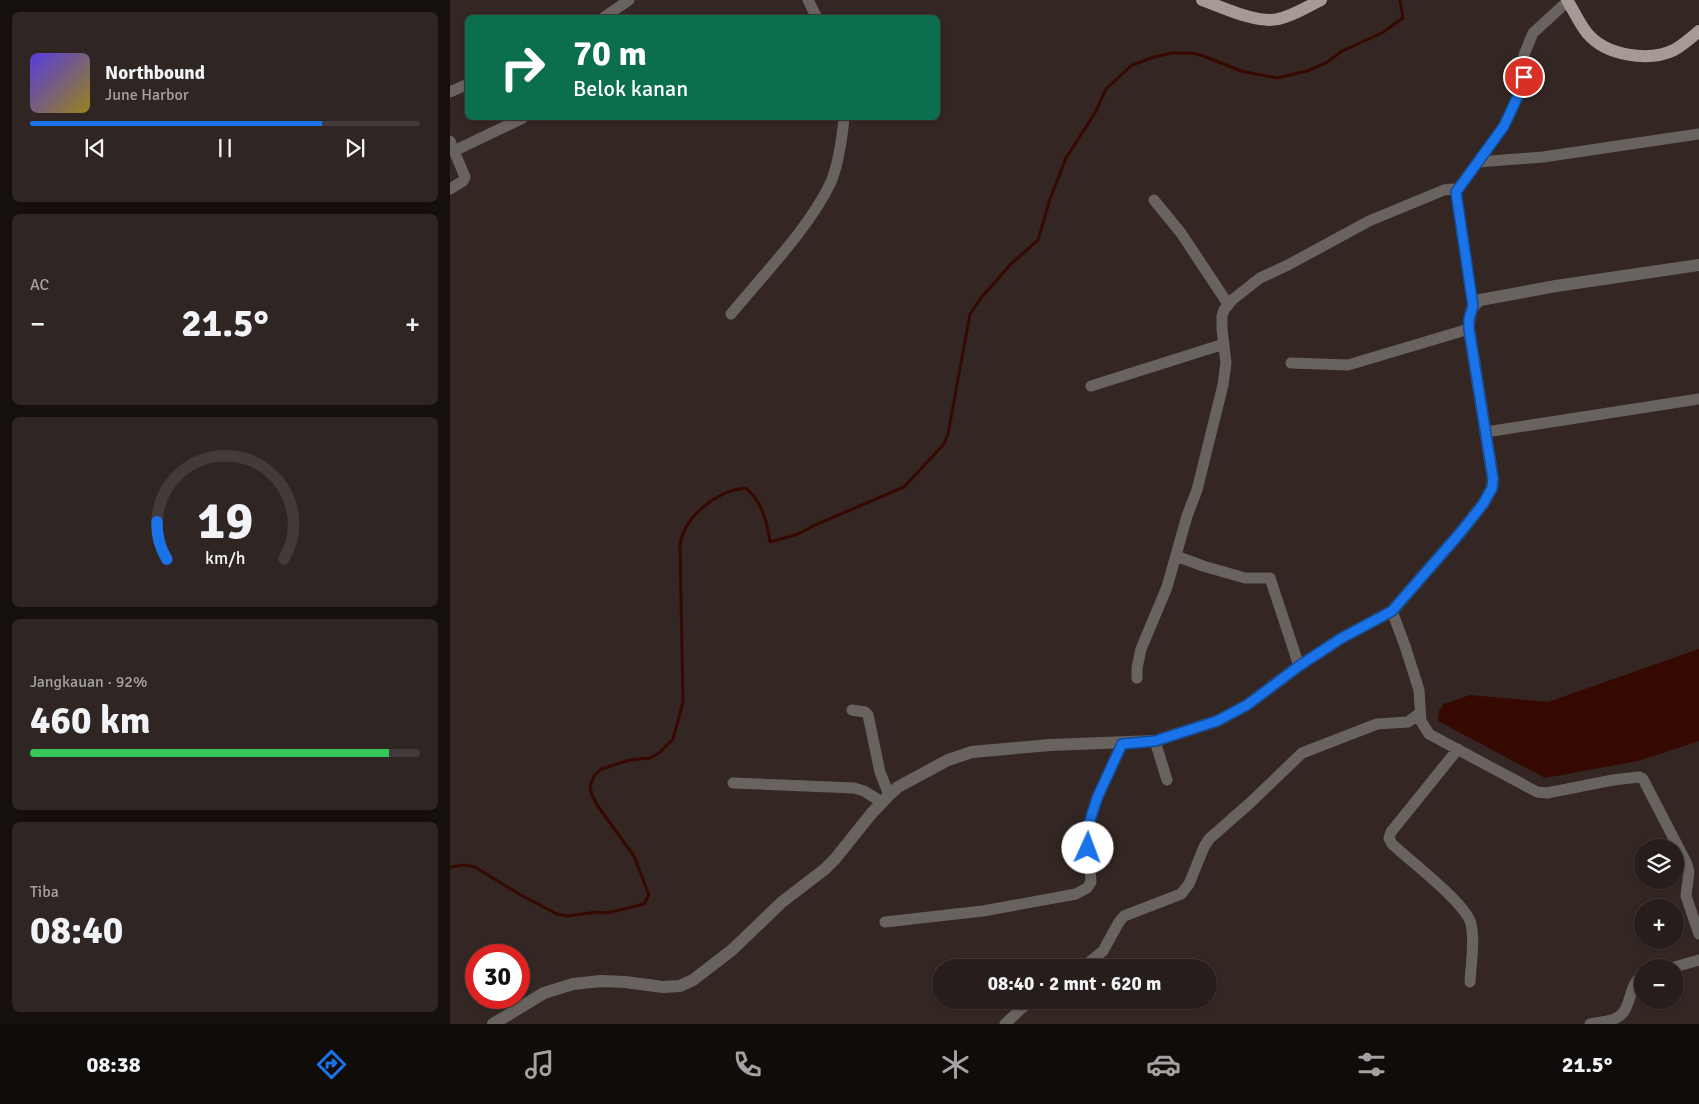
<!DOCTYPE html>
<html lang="id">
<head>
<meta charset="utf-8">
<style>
	:root { --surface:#271d1a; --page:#2f2623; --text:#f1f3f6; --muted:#a4a2a2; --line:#433b39; --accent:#1a73e8 }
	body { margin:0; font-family:Signika,sans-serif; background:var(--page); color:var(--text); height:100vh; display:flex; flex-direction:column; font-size:19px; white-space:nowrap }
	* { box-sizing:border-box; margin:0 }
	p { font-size:16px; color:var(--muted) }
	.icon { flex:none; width:28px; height:28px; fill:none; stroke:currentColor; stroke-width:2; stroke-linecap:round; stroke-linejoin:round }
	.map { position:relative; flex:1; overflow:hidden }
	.panel { display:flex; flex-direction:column; gap:12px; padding:12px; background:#15100e; width:450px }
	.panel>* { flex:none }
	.top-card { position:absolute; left:15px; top:15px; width:475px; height:105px; border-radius:8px; box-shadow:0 1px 4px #0004,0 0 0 1px var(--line); background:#0b6e4f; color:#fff; overflow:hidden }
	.fabs { position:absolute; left:1184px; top:839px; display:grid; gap:10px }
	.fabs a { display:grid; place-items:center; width:50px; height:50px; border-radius:50%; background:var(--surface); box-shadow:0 1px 4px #0004,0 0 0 1px var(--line); font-size:25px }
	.speed { position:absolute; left:15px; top:944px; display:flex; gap:10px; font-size:25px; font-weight:700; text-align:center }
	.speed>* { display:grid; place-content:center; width:65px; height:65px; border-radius:50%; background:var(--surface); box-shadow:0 1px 4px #0004,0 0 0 1px var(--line); line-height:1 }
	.speed .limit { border:8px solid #d22; background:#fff; color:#111 }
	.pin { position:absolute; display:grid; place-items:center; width:42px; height:42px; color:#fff; margin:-21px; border:2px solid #fff; border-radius:50%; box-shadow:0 1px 5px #0007 }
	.me { position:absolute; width:55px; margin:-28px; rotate:2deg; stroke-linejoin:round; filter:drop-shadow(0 0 4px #0008) }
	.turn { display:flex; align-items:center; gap:18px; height:105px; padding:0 25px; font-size:22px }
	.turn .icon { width:65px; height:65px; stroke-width:2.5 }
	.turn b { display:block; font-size:35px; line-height:42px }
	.big { font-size:38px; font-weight:700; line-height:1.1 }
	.panel .widget { flex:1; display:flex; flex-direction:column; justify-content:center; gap:8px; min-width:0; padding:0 18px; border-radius:8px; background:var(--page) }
	.panel .dial { align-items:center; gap:0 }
	.dial svg { height:130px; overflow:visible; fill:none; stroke:var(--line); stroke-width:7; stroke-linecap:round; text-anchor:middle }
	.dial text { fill:var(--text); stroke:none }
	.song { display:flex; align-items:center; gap:15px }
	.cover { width:60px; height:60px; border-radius:8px; background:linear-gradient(135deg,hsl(250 70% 55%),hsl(50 70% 35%)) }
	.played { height:5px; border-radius:2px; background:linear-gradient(90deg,var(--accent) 75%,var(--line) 75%) }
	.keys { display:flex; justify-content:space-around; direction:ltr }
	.heat { display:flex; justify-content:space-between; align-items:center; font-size:28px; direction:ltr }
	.charge { height:8px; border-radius:4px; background:linear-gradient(90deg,#34c759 92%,var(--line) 0) }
	.trip { position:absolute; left:482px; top:959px; width:285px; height:50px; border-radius:25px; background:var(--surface); box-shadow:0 1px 4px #0004,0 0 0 1px var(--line); font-weight:700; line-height:50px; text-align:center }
	.tab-bar { display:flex; height:80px; justify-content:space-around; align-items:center; background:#100c0a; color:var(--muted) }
	.tab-bar .icon { width:35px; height:35px }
	.tab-bar .current { color:var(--accent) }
	.tab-bar b { font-size:22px; color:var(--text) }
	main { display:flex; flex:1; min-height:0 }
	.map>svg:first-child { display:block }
	.water { fill:#350900 }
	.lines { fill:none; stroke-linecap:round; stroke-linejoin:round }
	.stream { stroke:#350900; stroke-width:3 }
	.minor { stroke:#696360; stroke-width:11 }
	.tertiary { stroke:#696360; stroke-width:12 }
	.primary { stroke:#a79a96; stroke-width:12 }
	.route-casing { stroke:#114b97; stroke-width:12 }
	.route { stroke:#1a73e8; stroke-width:9 }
</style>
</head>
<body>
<main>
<section class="panel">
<div class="widget">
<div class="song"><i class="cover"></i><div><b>Northbound</b><p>June Harbor</p></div></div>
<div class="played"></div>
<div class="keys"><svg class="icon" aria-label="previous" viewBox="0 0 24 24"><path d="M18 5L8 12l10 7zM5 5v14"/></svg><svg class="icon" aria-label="pause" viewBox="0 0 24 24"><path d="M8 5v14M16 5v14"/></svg><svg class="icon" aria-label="next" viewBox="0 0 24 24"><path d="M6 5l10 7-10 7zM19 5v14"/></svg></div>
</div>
<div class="widget"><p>AC</p>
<div class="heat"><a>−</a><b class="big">21.5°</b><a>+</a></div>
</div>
<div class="widget dial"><svg viewBox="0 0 100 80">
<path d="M14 69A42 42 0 1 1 86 69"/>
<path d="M14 69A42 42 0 0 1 8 46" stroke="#1a73e8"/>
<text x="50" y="56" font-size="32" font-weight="700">19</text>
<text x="50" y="72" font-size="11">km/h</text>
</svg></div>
<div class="widget"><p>Jangkauan · 92%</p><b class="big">460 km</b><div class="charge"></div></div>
<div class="widget"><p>Tiba</p><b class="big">08:40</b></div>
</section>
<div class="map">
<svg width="1249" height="1024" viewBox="0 0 1249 1024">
	<rect width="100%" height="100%" fill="#342723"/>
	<path class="water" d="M1249,649V741L1188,761L1095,778L988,721L989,711L994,704L1020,695L1098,702Z"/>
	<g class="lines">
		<path class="stream" d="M0,867L15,865L25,867L69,894L107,914L117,916L148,912L157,913L194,904L199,895L184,856L147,805L142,795L140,786L144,776L151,769L180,760L200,758L209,753L223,739L233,702L230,545C234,516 268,490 296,488C312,502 317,521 320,542L348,534L365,525L454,487L494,444L498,434L520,314L531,298L561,264L588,240L600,199L616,158L645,113L656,89L682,65L701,58L721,53H742L751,55L791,71L827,78L857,71L876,63L892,51L932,33L953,18L950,0"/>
		<path class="minor" d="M358,0L367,18
			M153,18L179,0
			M0,92L18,84
			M0,141L15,177L13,181L0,189
			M4,151L73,118
			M1028,162L1093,157L1249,134
			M1006,192L1054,126L1073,85L1074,55L1083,33L1118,1
			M704,200L731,233L778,304
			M281,314C313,275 360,227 381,182C389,162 392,139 394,118
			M841,363L898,365L1019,329
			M641,386L774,344
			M1036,432L1249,399
			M726,556L753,566L795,578H820L849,666
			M942,611L955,646L969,690L971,721L979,734L1087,792L1097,793L1163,780L1189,777L1193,779L1237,864L1239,872L1236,896L1249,934
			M687,678V668L691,649L717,587L737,516L747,490L773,385L776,363L772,329V316L774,310L782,300L810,278L838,265L919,221L994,190L1003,189L1006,192L1023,307
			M402,710L415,712L418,715L430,772L439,795
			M705,741L717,780
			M1008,749L941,832L939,838L942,844C959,860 1017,904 1021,924C1025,940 1021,965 1020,982
			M283,783L404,788L414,791L432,802
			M435,922L533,911L626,894L637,888L641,882L637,830L647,799L672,744
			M632,968L653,951L669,922L674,916L731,894L739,884L754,847L759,839L800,803L852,753L927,724L958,722L970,713
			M1221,968L1249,960
			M555,1024L573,1007L586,1000
			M1140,1024C1148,1022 1161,1022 1168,1017C1182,1009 1178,985 1192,976"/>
		<path class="tertiary" d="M43,1024L94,993L123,984L151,981L175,982L213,987L230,986L243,980L282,950L332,902L375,869L385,859L421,814L439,795L448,787L498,760L522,752L600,745L705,741L767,721L797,705L849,666L890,639L942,611L1010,533L1033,504L1042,488L1043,479L1019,329C1019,317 1020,307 1030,300L1106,286L1249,265"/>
		<path class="primary" d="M752,0C773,7 806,24 828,19C843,16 858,6 871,0
			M1117,0C1124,11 1129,23 1137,33C1156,56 1199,62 1224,50C1233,45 1241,38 1249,31"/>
	</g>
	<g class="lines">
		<g class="route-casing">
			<path id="route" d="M638,848L637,830L647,798L672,744L705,741L767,721L797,705L849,666L890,639L942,611L1010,533L1033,504L1042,488L1043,479L1019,329V319L1023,306L1006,192L1054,126L1073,85L1074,77"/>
		</g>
		<use href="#route" class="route"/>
	</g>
</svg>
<div class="fabs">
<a><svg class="icon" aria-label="layers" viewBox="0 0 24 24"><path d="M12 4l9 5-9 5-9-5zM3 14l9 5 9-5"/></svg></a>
<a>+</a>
<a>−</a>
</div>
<div class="speed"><div class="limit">30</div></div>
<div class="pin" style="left:1074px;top:77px;background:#d93025"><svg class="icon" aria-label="arrive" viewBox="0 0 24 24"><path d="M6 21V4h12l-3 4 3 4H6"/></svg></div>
<svg class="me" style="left:638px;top:848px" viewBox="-20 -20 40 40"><circle r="19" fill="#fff"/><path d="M0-13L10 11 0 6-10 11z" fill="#1a73e8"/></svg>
<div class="trip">08:40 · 2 mnt · 620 m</div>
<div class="top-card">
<div class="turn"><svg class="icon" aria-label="right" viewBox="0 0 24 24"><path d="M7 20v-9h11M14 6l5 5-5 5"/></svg><div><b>70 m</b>Belok kanan</div></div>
</div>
</div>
</main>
<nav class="tab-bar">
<b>08:38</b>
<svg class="icon current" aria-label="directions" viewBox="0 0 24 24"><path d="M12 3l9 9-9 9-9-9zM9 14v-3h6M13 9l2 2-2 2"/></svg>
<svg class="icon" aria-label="music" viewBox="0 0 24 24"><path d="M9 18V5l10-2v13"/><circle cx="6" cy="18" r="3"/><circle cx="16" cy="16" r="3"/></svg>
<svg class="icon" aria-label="phone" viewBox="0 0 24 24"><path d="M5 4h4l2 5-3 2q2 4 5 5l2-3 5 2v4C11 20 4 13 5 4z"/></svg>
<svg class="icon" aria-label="climate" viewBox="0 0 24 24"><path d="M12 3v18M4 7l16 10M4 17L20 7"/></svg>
<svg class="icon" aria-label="car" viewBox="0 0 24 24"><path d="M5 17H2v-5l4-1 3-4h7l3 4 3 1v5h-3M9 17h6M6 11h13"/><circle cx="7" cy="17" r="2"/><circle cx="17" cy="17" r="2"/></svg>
<svg class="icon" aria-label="filters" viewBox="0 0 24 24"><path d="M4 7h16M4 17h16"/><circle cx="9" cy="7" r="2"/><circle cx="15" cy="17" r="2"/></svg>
<b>21.5°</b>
</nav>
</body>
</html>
